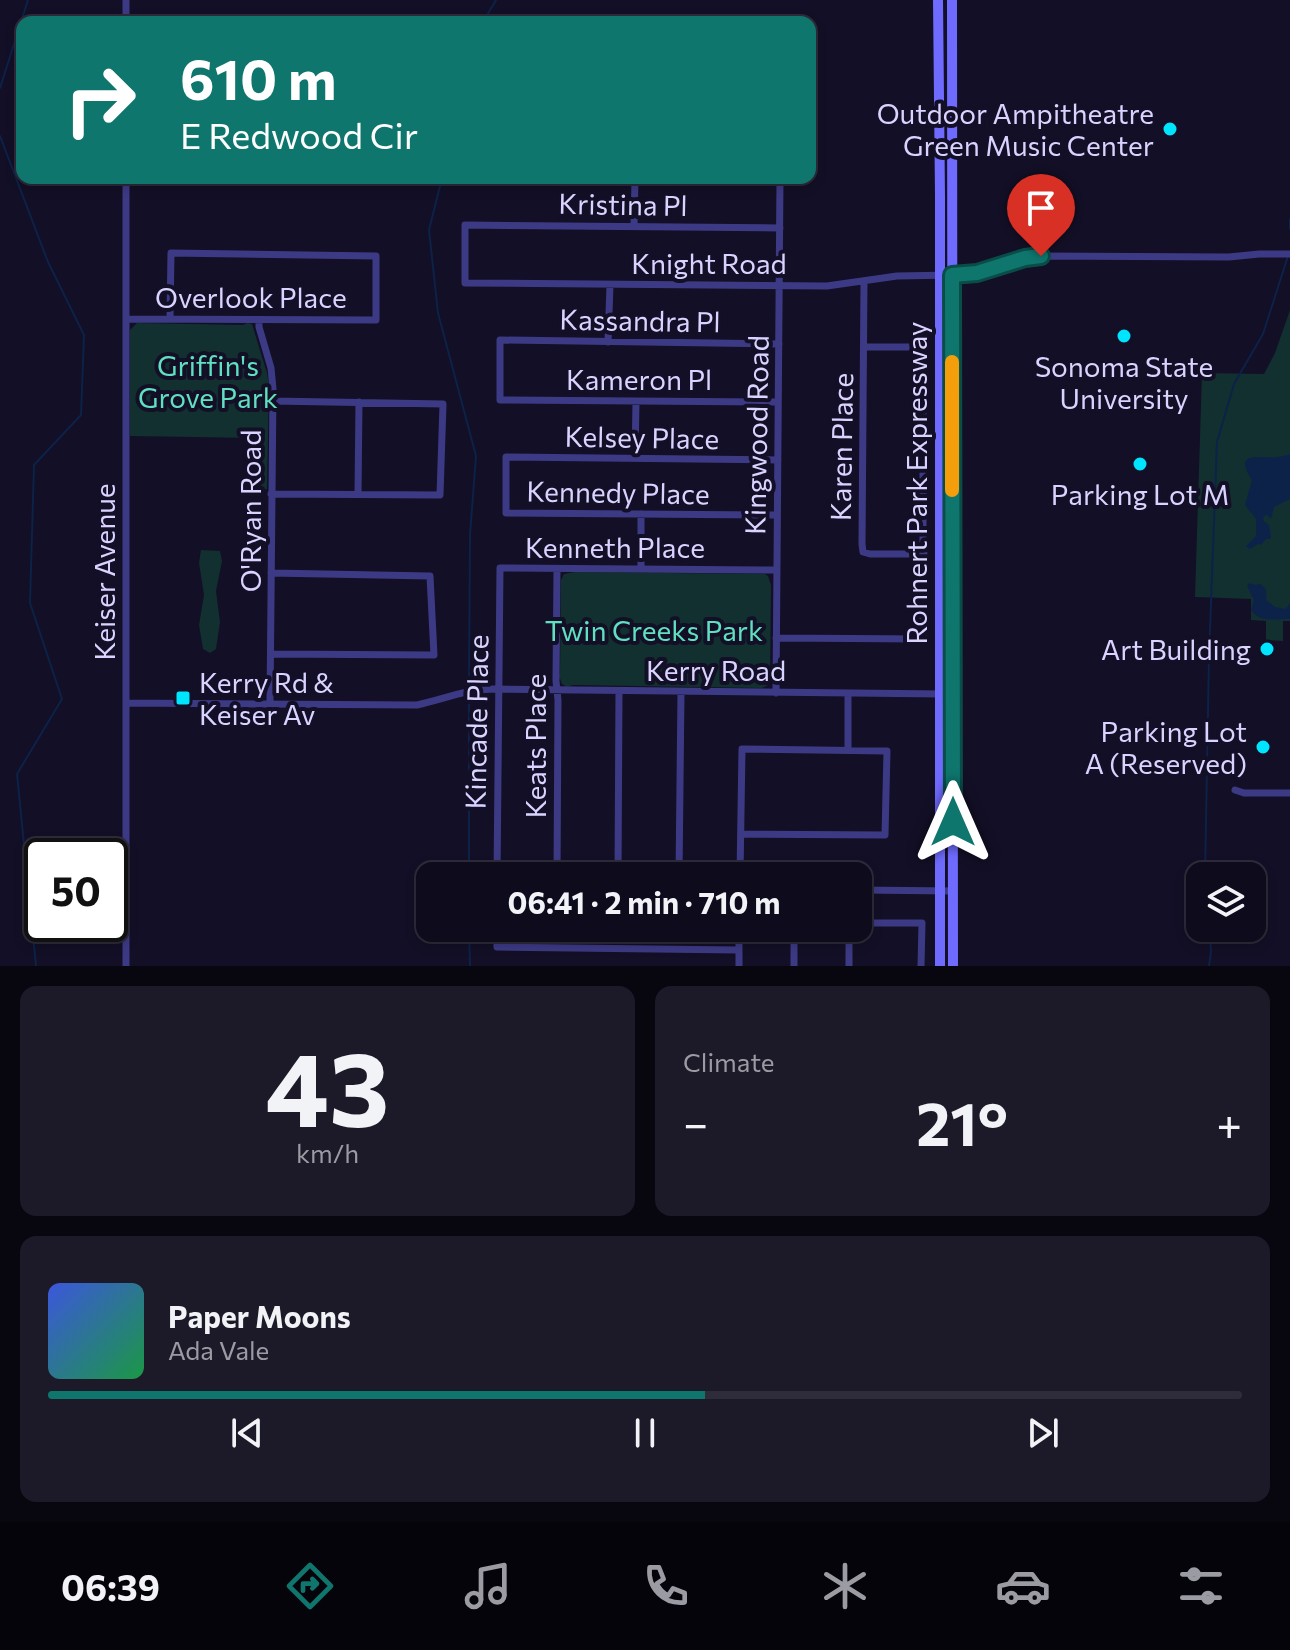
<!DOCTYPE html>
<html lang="en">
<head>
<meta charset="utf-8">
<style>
	:root { --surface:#0e0b1c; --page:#1c1929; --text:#f1f3f6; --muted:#9b9ba3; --line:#2e2b3b; --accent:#0f766e }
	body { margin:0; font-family:Commissioner,sans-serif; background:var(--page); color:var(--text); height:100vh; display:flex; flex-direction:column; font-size:30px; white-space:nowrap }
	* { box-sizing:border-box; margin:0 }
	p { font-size:26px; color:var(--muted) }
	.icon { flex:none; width:44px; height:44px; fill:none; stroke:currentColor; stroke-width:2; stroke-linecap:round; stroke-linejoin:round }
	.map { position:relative; height:966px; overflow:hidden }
	.side { display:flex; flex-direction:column; gap:20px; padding:20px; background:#08060f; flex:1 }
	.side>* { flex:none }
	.hud { position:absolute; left:16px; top:16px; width:800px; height:168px; border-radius:16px; box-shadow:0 4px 12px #0003,0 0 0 2px var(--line); background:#0f766e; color:#fff; overflow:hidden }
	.tools { position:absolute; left:1186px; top:862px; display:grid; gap:16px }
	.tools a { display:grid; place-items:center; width:80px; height:80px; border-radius:16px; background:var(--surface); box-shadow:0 4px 12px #0003,0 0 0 2px var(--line); font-size:40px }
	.speed { position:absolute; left:24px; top:838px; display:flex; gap:16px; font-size:40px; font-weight:700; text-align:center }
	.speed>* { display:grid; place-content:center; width:104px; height:104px; border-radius:50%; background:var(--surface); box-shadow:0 4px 12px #0003,0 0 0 2px var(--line); line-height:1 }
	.speed .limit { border:4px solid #111; border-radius:12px; background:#fff; color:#111 }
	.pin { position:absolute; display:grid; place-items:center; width:68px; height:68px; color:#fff; margin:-82px -34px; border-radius:50% 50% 50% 0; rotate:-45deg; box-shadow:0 0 8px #0007 }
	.pin .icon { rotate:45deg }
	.me { position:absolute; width:88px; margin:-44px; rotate:0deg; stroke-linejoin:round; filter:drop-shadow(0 0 6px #0008) }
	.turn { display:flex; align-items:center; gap:28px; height:168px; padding:0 32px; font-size:36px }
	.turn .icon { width:104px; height:104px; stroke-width:2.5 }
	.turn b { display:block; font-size:56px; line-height:68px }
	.big { font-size:60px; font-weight:700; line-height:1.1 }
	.side .tile { flex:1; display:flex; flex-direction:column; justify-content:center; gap:12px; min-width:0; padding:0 28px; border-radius:16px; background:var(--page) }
	.side .dial { align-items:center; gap:0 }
	.dial b { font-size:104px; line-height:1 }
	.song { display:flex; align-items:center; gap:24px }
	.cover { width:96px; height:96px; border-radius:12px; background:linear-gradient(135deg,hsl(230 70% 55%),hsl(140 70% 35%)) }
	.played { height:8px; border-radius:4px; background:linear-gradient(90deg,var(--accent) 55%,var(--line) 55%) }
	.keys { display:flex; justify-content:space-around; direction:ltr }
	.heat { display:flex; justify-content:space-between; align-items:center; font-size:44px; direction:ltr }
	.side .tiles { flex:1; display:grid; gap:20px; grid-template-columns:1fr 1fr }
	.tile:last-child { grid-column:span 2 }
	.trip { position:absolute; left:416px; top:862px; width:456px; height:80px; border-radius:16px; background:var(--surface); box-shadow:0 4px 12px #0003,0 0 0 2px var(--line); font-weight:700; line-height:80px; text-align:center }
	.tabs { display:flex; height:128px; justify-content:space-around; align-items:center; background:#06040b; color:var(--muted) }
	.tabs .icon { width:56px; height:56px }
	.tabs .active { color:var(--accent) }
	.tabs b { font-size:36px; color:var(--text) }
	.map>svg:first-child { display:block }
	.green { fill:#12302f }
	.water { fill:#0c2248 }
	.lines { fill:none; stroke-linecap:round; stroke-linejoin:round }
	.stream { stroke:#0c2248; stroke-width:2 }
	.minor { stroke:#3d3a85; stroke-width:7 }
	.secondary { stroke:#6f6bff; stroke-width:10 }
	.route-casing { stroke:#0a4d48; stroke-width:20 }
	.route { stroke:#0f766e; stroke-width:14 }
	.slow { stroke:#f59e0b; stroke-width:14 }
	.poi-dot { fill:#00e5ff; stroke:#130f26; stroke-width:3 }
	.labels { text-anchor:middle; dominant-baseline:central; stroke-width:8; stroke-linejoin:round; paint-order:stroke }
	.poi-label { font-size:28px; fill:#d9d4ff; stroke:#130f26; text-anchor:end }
	.street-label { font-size:28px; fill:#d9d4ff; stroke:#130f26 }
	.park-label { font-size:28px; fill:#5fe0c0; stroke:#130f26 }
</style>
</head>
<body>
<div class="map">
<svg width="1290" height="966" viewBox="0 0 1290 966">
	<rect width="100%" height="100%" fill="#130f26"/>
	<path class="green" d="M1290,310V621H1283V641L1266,640V621L1251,620V599L1195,597L1202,373L1264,374L1275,353Z
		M137,323L243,325L247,323L252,324L267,373L269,384L267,489H261L259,438L130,436V330Z
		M201,550L220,551L222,561L216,591L220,622L216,649L210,653L203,649L199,625L204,595L199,563Z
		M575,572L765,574L768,576L771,585L770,684L762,688L573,685L567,687L562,684L559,676L560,673L561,580L564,574Z"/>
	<path class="water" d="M1290,454V499L1274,507L1271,519L1267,515L1263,517L1264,521L1269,525L1271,537L1270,539H1266L1261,545L1258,544L1250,549L1246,546L1256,536V519L1245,505L1252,480C1231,449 1262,459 1277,457C1281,457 1286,455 1290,454Z
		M1249,583L1255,585L1260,584C1267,588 1267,592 1266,600L1275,607L1286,609L1290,603V619C1276,619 1259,623 1251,610L1254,600L1247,586Z"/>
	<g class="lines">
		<path class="stream" d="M483,22L496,0
			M0,88L28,0
			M0,136L48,262L84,335L81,415L34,465L30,603L62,699L17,774L36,966
			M442,178L429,230L438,313L476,456L470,535L469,689
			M1290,219V229
			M469,876V695
			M1205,876L1209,656L1217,442L1234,384L1263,334L1288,256
			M469,928L470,966
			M1209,928L1211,951L1209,966"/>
		<path class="minor" d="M126,0V22
			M634,226L635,178
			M780,228L465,225V283L827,286L897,276L952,275L977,273L1025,258L1041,256L1229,257L1259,254H1290
			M864,281L862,544L863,552L870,554H924
			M127,319L376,320V256L171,253L170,319
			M259,320V327L271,368L273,389L270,704
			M608,342L610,285
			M778,402L500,400V340L779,344
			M635,458L636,402
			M271,494L440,495L443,404L273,401
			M358,494L359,402
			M777,515L506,513V457L778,460
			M641,569V514
			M776,638L923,639V350L916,347H864
			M271,654L434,655L430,576L271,573
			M776,693L780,178
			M126,703L417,705C445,699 463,690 492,689L942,694
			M848,750V693
			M1235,790L1244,793H1290
			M497,876L500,568L777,570
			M557,876L558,700L556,681L557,569
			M618,876L619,691
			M679,876L681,692
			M740,876L742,749L887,751L885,835L741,834
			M858,890L953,891
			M858,923H922L921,966
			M497,928V947L739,950
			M126,966V178
			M739,966V928
			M794,966V928
			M849,966V928"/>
		<path class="secondary" d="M938,0L940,196V966
			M952,0L953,966"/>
	</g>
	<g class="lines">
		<g class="route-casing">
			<path id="route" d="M953,822L952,275L977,273L1025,258L1041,256"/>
		</g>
		<use href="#route" class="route"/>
		<path class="slow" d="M952,362V490"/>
	</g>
	<g class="poi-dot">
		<circle cx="1170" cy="129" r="8"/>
		<circle cx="1124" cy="336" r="8"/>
		<circle cx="1140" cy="464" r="8"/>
		<circle cx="1267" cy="649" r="8"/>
		<rect x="175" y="690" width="16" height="16" rx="4"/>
		<circle cx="1263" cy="747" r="8"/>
	</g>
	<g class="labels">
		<g class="poi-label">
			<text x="1154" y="113">Outdoor Ampitheatre<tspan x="1154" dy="32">Green Music Center</tspan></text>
			<text x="1124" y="366" text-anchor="middle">Sonoma State<tspan x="1124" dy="32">University</tspan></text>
			<text x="1140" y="494" text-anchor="middle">Parking Lot M</text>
			<text x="1251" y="649">Art Building</text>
			<text x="199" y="682" text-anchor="start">Kerry Rd &amp;<tspan x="199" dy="32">Keiser Av</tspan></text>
			<text x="1247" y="731">Parking Lot<tspan x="1247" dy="32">A (Reserved)</tspan></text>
		</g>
		<g class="street-label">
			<text transform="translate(623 204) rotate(1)">Kristina Pl</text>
			<text x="709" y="263">Knight Road</text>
			<text x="251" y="297">Overlook Place</text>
			<text transform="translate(640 320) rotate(1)">Kassandra Pl</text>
			<text x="639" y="379">Kameron Pl</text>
			<text transform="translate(756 435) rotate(-89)">Kingwood Road</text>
			<text transform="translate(642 437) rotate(1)">Kelsey Place</text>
			<text transform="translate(841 447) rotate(-89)">Karen Place</text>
			<text transform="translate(916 483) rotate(-90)">Rohnert Park Expressway</text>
			<text transform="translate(618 492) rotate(1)">Kennedy Place</text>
			<text transform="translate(250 511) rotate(-90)">O'Ryan Road</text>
			<text x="615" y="547">Kenneth Place</text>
			<text transform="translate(104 572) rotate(-90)">Keiser Avenue</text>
			<text x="716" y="670">Kerry Road</text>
			<text transform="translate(476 722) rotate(-89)">Kincade Place</text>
			<text transform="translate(535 746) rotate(-90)">Keats Place</text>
		</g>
		<g class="park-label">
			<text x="208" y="365">Griffin's<tspan x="208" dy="32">Grove Park</tspan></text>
			<text x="654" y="630">Twin Creeks Park</text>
		</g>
	</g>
</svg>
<div class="tools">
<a><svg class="icon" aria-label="layers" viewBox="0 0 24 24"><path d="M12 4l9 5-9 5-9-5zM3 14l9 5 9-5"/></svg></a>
</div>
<div class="speed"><div class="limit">50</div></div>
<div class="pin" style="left:1041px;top:256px;background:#d93025"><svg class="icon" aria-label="arrive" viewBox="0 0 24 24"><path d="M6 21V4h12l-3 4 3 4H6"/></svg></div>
<svg class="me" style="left:953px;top:822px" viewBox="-20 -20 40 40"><path d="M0-17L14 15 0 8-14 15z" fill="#0f766e" stroke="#fff" stroke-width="4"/></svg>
<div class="trip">06:41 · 2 min · 710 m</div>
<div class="hud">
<div class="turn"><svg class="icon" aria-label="right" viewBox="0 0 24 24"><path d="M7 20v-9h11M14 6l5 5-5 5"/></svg><div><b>610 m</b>E Redwood Cir</div></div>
</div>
</div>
<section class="side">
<div class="tiles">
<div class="tile dial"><b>43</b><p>km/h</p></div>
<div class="tile"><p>Climate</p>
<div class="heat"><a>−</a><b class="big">21°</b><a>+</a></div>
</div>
<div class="tile">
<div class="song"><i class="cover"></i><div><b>Paper Moons</b><p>Ada Vale</p></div></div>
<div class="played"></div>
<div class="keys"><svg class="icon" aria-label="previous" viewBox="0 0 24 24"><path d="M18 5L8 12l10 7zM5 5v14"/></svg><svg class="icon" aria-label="pause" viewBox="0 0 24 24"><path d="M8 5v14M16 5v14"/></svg><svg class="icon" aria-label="next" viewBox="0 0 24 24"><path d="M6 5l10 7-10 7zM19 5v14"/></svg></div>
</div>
</div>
</section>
<nav class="tabs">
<b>06:39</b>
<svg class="icon active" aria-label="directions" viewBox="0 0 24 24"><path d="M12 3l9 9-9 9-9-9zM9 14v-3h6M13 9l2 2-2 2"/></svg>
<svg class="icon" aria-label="music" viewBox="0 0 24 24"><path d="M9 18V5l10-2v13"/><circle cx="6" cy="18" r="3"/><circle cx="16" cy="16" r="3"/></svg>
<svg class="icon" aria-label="phone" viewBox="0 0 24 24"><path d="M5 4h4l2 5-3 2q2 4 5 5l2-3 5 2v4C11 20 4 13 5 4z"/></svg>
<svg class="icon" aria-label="climate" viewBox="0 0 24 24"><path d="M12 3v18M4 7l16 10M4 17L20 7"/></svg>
<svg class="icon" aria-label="car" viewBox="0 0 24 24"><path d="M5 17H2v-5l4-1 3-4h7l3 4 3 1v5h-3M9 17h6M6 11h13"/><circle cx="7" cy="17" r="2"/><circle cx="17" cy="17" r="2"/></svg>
<svg class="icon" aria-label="filters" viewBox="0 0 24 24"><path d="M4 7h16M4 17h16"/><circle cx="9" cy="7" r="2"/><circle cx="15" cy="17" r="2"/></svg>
</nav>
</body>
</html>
